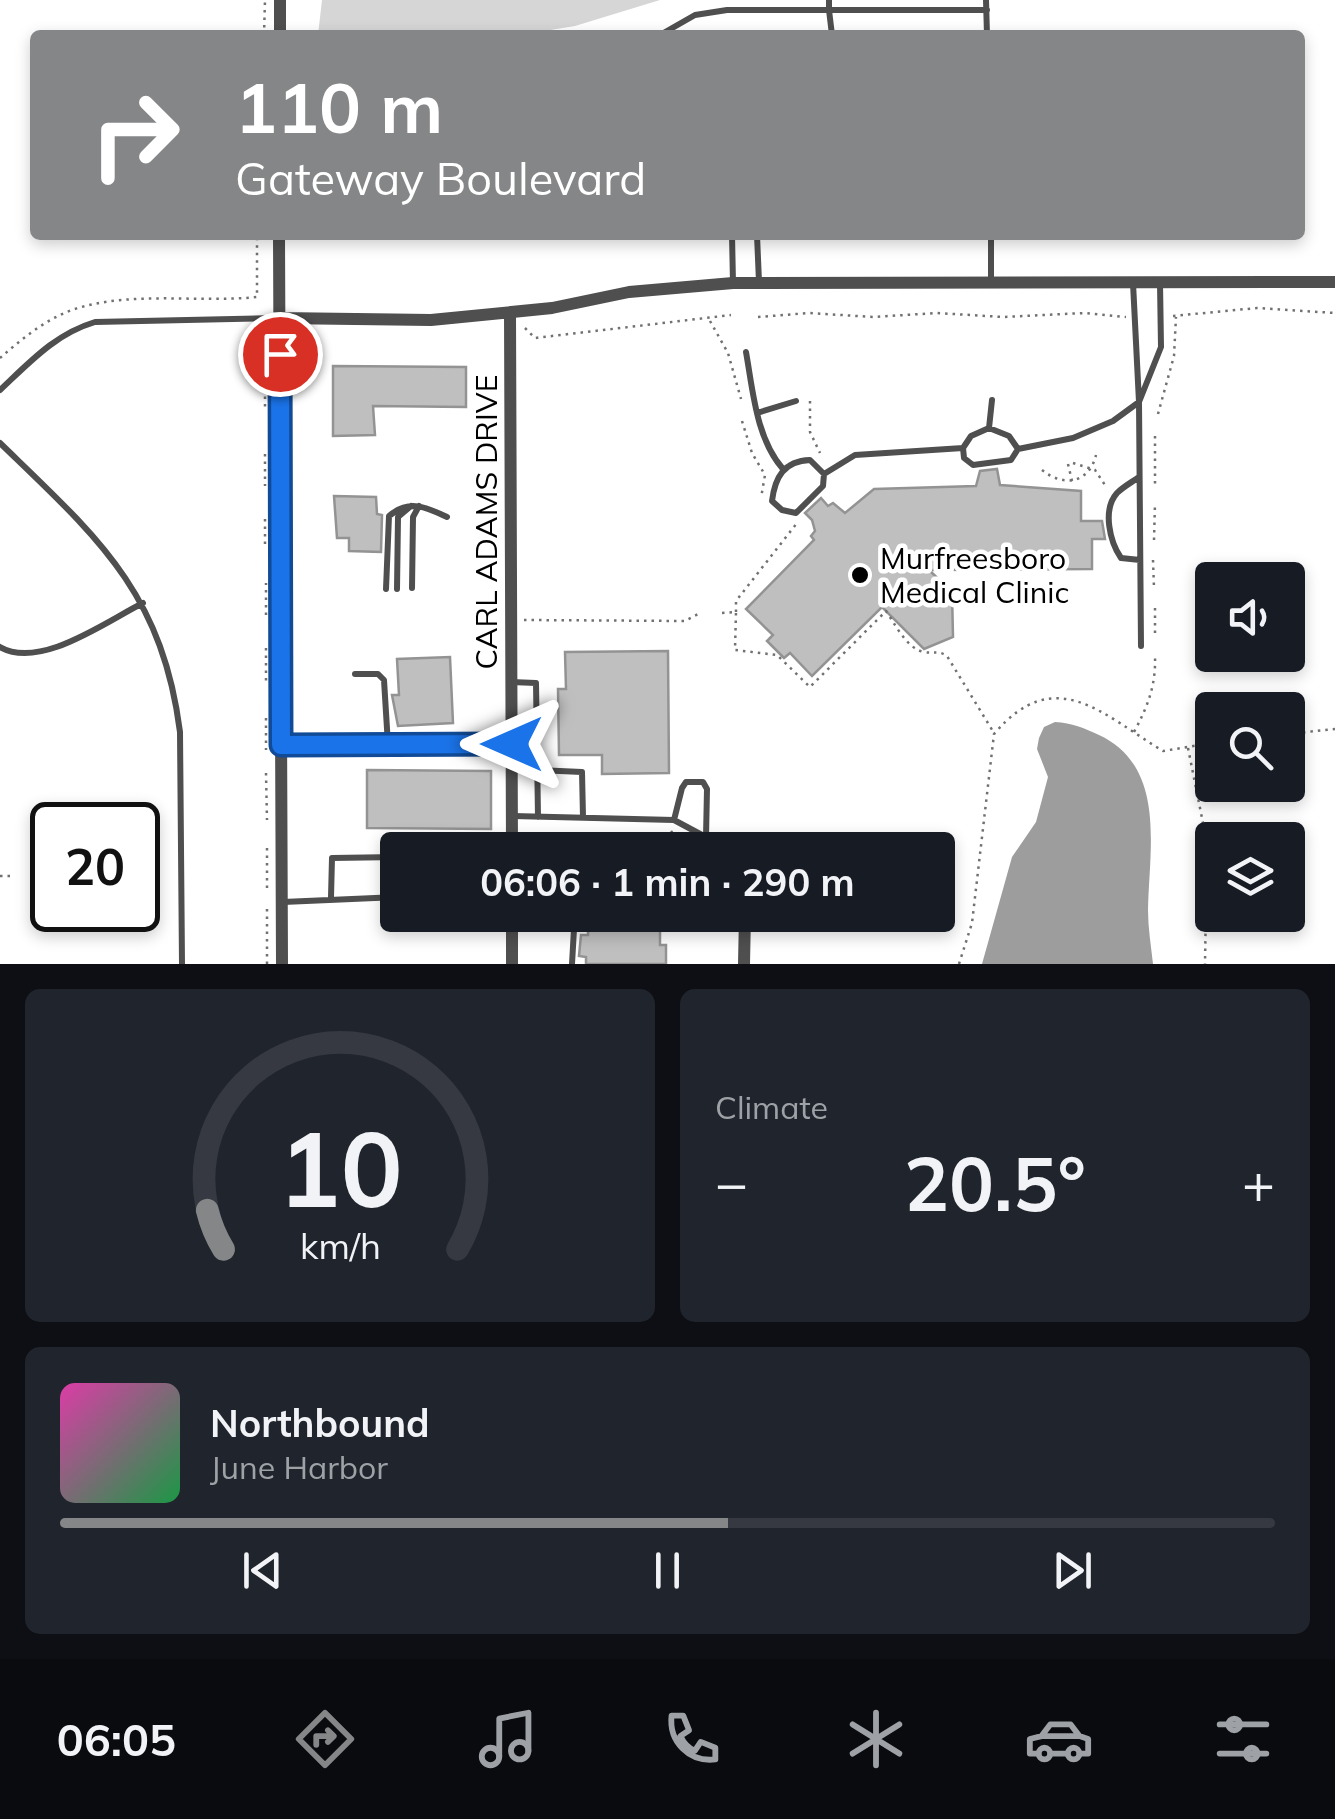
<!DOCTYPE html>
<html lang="en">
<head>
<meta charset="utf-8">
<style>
	:root { --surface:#171b24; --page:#20242c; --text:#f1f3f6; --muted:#9ea1a6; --line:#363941; --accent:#858687 }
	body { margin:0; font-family:Mulish,sans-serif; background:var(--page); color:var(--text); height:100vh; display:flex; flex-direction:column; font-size:38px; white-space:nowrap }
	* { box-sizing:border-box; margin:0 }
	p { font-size:32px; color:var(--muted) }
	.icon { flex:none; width:55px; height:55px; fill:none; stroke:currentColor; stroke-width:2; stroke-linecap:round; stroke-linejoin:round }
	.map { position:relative; height:964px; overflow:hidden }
	.panel { display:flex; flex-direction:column; gap:25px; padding:25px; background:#0d0f14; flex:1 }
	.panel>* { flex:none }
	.banner { position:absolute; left:30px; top:30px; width:1275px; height:210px; border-radius:10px; box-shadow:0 5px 15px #0003; background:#858687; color:#fff; overflow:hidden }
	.buttons { position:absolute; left:1195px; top:562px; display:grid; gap:20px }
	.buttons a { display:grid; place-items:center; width:110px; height:110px; border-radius:10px; background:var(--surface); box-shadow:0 5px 15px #0003; font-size:50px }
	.speed { position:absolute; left:30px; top:802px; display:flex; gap:20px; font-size:50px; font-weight:700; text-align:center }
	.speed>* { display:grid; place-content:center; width:130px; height:130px; border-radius:50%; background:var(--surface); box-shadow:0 5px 15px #0003; line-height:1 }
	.speed .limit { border:5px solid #111; border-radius:15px; background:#fff; color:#111 }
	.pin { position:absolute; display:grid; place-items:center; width:85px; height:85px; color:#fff; margin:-42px; border:5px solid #fff; border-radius:50%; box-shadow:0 2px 10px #0007 }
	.me { position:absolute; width:110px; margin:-55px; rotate:270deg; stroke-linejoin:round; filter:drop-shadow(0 0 8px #0008) }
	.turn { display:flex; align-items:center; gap:35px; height:210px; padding:0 40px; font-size:45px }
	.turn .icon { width:130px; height:130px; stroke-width:2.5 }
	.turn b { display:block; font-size:70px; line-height:85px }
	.big { font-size:75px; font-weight:700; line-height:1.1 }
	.panel .tile { flex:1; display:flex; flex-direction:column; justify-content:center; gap:15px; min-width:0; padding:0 35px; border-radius:15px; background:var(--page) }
	.panel .dial { align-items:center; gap:0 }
	.dial svg { height:260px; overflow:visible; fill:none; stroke:var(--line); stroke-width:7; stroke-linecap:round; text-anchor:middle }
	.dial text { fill:var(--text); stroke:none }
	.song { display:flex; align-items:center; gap:30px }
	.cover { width:120px; height:120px; border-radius:15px; background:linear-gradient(135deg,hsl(320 70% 55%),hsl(140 70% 35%)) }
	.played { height:10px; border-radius:5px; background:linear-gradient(90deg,var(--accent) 55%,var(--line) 55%) }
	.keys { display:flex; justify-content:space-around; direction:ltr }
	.heat { display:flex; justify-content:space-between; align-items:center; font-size:55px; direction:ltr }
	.panel .tiles { flex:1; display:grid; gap:25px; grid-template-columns:1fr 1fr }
	.tile:last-child { grid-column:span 2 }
	.trip { position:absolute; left:380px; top:832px; width:575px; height:100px; border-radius:10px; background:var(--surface); box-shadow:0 5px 15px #0003; font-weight:700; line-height:100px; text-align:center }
	.tab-bar { display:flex; height:160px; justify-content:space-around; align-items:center; background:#090b0e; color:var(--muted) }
	.tab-bar .icon { width:70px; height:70px }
	.tab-bar .current { color:var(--accent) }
	.tab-bar b { font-size:45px; color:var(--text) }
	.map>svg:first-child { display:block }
	.green { fill:#d6d6d6 }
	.water { fill:#9d9d9d }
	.building { fill:#bfbfbf; stroke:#939393; stroke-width:2.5 }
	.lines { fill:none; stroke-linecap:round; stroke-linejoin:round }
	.path { stroke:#717171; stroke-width:2.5; stroke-dasharray:2.5 5; stroke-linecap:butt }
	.lane { stroke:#4f4f4f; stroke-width:6 }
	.street { stroke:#4f4f4f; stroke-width:12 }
	.route-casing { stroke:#114b97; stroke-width:25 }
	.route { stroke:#1a73e8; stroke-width:18 }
	.poi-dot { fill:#000; stroke:#fff; stroke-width:4 }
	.labels { text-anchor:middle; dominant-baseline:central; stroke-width:9; stroke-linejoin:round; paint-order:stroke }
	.street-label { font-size:30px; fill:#000; stroke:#fff }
	.poi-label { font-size:30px; fill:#000; stroke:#fff; text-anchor:start }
</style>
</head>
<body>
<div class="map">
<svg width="1335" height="964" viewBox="0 0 1335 964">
	<rect width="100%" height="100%" fill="#fff"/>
	<path class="green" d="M322,0H660L575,26L526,34L318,35Z"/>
	<path class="water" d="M1055,722C1072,723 1084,728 1099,735C1167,767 1149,849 1148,910C1148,928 1151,946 1153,964H982L1012,857L1036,822L1048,777L1037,749L1039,738L1044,727Z"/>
	<path class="building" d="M333,366L466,367V407L373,406L375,435L333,436Z
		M997,469L1000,485L1081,491V521H1102L1105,539H1092V569L929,570L952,592L953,637L924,649L882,607L812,676L790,653L784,658L767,641L773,635L746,609L814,540L811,536L815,531L812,520L805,513L821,498L828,506L833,503L845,513L874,489L976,486L980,471Z
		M334,496L376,497L377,514L382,515L381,552L349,551V538H337Z
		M668,651L669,773L602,774V755H559L558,689H566L565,652Z
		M450,657L453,723L398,726L392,695H399L397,659Z
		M367,770L491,771V829L367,828Z
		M588,921L660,922V945H666V964H586V957L579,956L581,935H588Z"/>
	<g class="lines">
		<path class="path" d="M264,35L265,0
			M1173,316L1257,308L1335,313
			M758,317L809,313L873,317L937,313L1003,317L1085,313L1126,317
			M710,321L728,353L741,399
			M525,328L535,338L731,315
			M259,339L265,351
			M0,358C23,338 48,317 78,308C135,291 198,303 257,297V235
			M265,389V411
			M810,401V432L820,453
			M1158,414L1174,356L1176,317
			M742,421L752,453L765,475L761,498
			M1155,436V484
			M265,454V486
			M1073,463L1095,470L1105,485
			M1068,464L1072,481
			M1042,470C1063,487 1089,484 1096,455
			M265,519V545
			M1154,540L1155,503
			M1153,560L1154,588
			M1155,608V636
			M736,612V601L797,523
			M722,613L736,612L735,650L777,655L810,687L886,611C895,624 907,649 924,652C935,654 938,650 947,656L994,733
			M266,615V583
			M524,620L685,621L698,614
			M266,648V685
			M266,718V750
			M1134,732C1148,706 1156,685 1155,656
			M1288,734L1335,729
			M1188,748L1207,843L1205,964
			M266,773L267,820
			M671,831L678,840L698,850
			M267,848V889
			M0,876H14
			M30,876H52
			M138,876H142
			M267,964V907
			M959,964L972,923L994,734C1055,662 1103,715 1163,751L1212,743"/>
		<path class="lane" d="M986,0L987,35
			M660,35L695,15L727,10H829V0
			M832,35L829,10H987
			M732,235L733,283
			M757,235L759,282
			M991,283V235
			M1133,283L1139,402L1141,646
			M746,352C753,391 756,438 783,469
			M0,390C30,362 55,334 95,322L278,318
			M757,413L796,401
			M989,428L992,400
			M0,443C96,536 162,591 180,732L182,964
			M1018,449L1009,436L989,428L971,436L963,448L964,458L973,465L1011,460L1018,449L1073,438L1113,421L1139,402L1161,347L1160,283
			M824,474L810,460C784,461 775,477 772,501L782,510L796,513L823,486L824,474L855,455L963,448
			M1139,477C1132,482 1123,487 1117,493C1102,510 1110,542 1121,558L1140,560
			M412,588L413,517L419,506
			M386,589L389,516C409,499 426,507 447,517
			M397,589L398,517L411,506
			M0,647C40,670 105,622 143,603
			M355,674H378L384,680L388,745
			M511,682L536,683L538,817
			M283,745L510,744
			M537,770L582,772L583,817
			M513,816L674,820L730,850
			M674,820L682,788L686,782H703L707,789L706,837
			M331,897L332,858L398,857
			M283,902L398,897
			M554,916L565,920L574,929L572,964"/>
		<path class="street" d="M280,35V0
			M279,235L282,964
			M510,313L512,850
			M279,318L431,320L552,308L629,292L733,283L1335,282
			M512,915V964
			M744,964L745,915"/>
	</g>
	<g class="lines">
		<g class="route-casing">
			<path id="route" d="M280,354L281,745L512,744"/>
		</g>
		<use href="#route" class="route"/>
	</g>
	<circle class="poi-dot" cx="860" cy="575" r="10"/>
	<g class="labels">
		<g class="street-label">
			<text transform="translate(486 522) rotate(-90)">CARL ADAMS DRIVE</text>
		</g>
		<g class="poi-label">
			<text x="880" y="558">Murfreesboro<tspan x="880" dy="34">Medical Clinic</tspan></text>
		</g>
	</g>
</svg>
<div class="buttons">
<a><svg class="icon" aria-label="sound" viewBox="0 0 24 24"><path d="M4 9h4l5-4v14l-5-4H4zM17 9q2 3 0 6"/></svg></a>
<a><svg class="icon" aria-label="search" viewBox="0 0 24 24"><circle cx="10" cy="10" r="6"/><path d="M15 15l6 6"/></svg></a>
<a><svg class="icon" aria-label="layers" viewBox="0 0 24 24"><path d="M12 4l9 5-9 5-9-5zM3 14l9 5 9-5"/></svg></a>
</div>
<div class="speed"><div class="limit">20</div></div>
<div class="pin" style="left:280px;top:354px;background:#d93025"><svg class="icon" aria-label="arrive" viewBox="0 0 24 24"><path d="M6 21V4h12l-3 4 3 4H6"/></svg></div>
<svg class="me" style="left:512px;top:744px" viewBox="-20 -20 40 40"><path d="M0-17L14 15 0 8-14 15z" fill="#1a73e8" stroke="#fff" stroke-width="4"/></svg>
<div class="trip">06:06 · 1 min · 290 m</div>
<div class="banner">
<div class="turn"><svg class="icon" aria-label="right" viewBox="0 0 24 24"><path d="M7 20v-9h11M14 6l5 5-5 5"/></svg><div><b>110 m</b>Gateway Boulevard</div></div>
</div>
</div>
<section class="panel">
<div class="tiles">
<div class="tile dial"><svg viewBox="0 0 100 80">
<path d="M14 69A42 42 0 1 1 86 69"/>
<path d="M14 69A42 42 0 0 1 9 57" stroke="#858687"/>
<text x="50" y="56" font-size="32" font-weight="700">10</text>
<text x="50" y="72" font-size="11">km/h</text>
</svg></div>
<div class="tile"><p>Climate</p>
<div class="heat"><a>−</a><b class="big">20.5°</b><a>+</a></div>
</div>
<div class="tile">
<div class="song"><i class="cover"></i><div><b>Northbound</b><p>June Harbor</p></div></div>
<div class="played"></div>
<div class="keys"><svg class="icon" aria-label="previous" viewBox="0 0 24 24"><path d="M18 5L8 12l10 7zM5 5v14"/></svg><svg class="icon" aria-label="pause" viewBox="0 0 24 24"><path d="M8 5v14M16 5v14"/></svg><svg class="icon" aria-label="next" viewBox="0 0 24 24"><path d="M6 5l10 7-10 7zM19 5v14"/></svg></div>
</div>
</div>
</section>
<nav class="tab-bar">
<b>06:05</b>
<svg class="icon current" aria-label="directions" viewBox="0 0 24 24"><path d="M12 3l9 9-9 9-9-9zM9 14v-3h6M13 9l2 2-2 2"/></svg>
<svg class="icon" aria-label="music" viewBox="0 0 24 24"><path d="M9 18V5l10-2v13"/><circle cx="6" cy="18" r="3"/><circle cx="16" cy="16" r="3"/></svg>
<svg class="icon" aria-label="phone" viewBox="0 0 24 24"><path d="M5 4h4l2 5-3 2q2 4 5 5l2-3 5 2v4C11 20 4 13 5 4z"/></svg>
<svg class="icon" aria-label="climate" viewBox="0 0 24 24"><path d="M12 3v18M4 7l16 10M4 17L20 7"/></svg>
<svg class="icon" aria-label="car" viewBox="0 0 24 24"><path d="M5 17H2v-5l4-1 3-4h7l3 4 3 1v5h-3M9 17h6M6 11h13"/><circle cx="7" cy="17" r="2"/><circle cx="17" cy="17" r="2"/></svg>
<svg class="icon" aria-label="filters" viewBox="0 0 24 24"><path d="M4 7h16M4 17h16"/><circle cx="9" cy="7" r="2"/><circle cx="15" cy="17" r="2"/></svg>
</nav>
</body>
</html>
